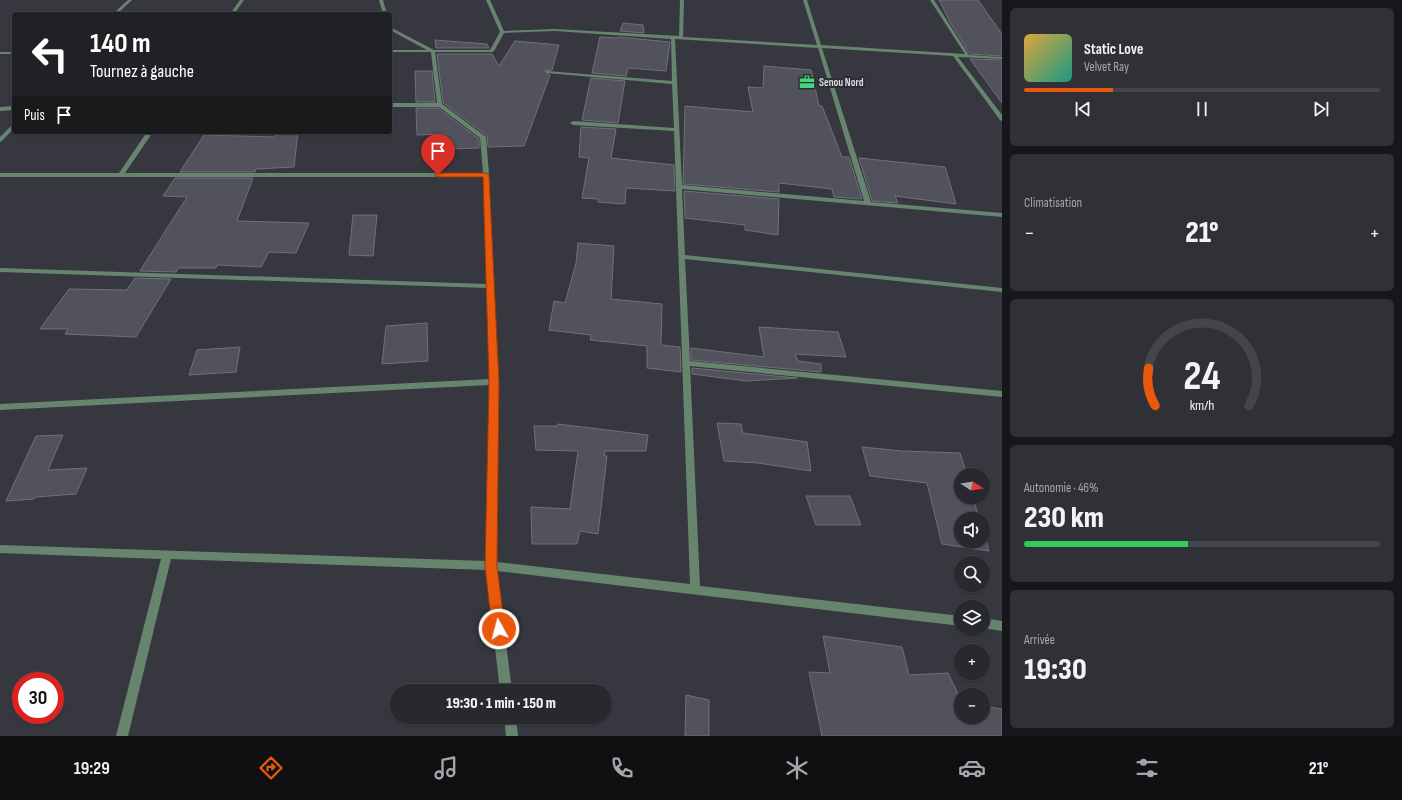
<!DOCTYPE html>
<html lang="fr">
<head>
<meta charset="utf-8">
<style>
	:root { --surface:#28292f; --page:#303137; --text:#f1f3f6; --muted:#a5a6aa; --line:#44454b; --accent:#ea580c }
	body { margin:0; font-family:"Sofia Sans Condensed",sans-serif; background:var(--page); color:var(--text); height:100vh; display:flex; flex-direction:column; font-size:15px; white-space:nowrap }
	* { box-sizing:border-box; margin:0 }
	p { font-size:13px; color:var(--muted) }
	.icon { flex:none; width:22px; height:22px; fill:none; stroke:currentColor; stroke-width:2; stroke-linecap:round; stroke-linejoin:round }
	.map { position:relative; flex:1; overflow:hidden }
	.panel { display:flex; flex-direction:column; gap:8px; padding:8px; background:#16171a; width:400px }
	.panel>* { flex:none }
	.banner { position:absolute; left:12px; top:12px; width:380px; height:122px; border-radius:4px; box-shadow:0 1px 3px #0004,0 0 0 1px var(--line); background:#202124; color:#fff; overflow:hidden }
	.needle { width:26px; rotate:102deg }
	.controls { position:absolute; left:954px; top:468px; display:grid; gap:8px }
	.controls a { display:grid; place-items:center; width:36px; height:36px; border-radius:50%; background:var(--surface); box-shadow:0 1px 3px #0004,0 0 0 1px var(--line); font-size:20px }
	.speed { position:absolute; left:12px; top:672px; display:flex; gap:8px; font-size:20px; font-weight:700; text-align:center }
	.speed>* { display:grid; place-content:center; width:52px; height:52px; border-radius:50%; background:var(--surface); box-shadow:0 1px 3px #0004,0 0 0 1px var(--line); line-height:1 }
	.speed .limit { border:6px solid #d22; background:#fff; color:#111 }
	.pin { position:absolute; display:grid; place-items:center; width:34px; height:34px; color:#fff; margin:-41px -17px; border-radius:50% 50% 50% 0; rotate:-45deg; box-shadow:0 0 4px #0007 }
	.pin .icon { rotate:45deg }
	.me { position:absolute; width:44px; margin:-22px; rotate:353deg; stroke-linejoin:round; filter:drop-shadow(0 0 3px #0008) }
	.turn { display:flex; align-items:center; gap:14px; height:84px; padding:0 12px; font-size:18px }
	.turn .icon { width:52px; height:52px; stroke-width:2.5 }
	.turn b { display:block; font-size:28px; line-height:34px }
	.then { display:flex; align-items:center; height:38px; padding:0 12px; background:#0003; gap:8px; font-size:15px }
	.big { font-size:30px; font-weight:800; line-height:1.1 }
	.panel .card { flex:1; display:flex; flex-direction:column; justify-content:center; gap:6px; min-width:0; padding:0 14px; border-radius:6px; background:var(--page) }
	.panel .dial { align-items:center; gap:0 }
	.dial svg { height:104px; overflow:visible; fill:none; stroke:var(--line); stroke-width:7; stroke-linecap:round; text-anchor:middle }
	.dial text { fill:var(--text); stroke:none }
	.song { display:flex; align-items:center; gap:12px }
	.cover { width:48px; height:48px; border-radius:6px; background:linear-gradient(135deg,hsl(40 70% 55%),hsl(170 70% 35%)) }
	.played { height:4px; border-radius:2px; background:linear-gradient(90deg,var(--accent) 25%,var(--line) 25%) }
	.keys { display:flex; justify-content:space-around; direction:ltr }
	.heat { display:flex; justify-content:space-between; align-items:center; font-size:22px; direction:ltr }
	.charge { height:6px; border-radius:3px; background:linear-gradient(90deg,#34c759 46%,var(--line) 0) }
	.trip { position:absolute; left:390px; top:684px; width:222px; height:40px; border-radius:20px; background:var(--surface); box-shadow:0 1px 3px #0004,0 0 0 1px var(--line); font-weight:800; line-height:40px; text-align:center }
	.dock { display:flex; height:64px; justify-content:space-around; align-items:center; background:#101013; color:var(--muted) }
	.dock .icon { width:28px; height:28px }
	.dock .selected { color:var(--accent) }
	.dock b { font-size:18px; color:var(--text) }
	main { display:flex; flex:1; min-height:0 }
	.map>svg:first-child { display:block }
	.building { fill:#51525b; stroke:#70717b }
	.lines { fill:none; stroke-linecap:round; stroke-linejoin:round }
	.minor { fill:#67856e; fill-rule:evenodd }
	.route { fill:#ea580c; stroke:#983908 }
	.labels { text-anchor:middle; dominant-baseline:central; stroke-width:4; stroke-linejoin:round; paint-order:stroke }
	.far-poi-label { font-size:11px; font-weight:bold; fill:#dadae0; stroke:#2c2d35; text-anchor:start }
</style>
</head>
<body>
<main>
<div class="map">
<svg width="1002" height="736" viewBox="0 0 1002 736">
	<rect width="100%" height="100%" fill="#36373f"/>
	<path class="building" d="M939,0H978L1002,34V56L970,54L951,24Z
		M623,23L643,25L644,33L620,31Z
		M600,37L618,38V37L670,42L666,71L628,68L626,76L592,73Z
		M435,40L487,44L489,48H436Z
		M515,41L559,45L552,70L544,71L550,75L524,146L488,147L487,136L443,103L437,54H492L499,66Z
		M970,59L1002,60V103Z
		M764,66L811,70L819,106H822L842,157H849L862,199L834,197L832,189L779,183V192L683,184L685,106L753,112L748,87L763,88Z
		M415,71H432L435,102H416Z
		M591,78L625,81L618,123L582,120Z
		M416,108H438L479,139V148L447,149L446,134L417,135Z
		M581,127L616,129L611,158L674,165L675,191L626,188L625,204L598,202V199L582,198L589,158L579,157Z
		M277,132H298L294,167L256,169L255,172H180L204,135L275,137Z
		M859,158L945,167L956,204L895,196L898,203L872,201Z
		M175,178H253L237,221L309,223L296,253L269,252L261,267L217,265L216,268H178L176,272L140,271L187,197L163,196Z
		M684,191L779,199L778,235L745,230V225L685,218Z
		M353,215H377L373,256L349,255Z
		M578,243L614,246L611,299L662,304L661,345L680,347L681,372L647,368V346L590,340L591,335L549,330L554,301L565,303L576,263Z
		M135,278L171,279L136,337L65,334L68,329H40L69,289L127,290Z
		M427,323L428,361L382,364L386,326Z
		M759,327L838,332L846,357L795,354L798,361L821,364V372L691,360V348L764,357Z
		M240,347L236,372L189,375L197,350Z
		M692,368L797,378L746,381L692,374Z
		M717,423L741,424L743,433L807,442L811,471L758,463L724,461Z
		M558,424L648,435L646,451H605L604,456H607L598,534L580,531L577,544H532L531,507L570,509L578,451L536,450L534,426H557Z
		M63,435L48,470L87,468L76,494L36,497L34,499L6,501L36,436Z
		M862,447L902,451L960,453L967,475H961V497H973L979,519H961V541H983V531L989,551L942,544L927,483L870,476Z
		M806,496H850L861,525H816Z
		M823,636L902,647L909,675L948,673L961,700V717H983V706L1002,709V736H822L809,672L830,673Z
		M686,695L709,700V736H685Z"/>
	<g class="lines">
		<path class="minor" d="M128,0H132L117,14H113Z
			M240,0H244L234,14H230Z
			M379,0H383L387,14H383Z
			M486,0H490L504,31L555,29L679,36L680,0H684L683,37L817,45L803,0H807L821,45L965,54L930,0H934L969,55L1002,57V59L958,57L1002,115V121L1000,120L953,56L822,48L871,202L1002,213V217L682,189L685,255L1002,288V292L685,259L690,361L1002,391V397L690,366L700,586L961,616V626L497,571L512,691H500L486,570L171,559L128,736H116L161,559L0,553V545L486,561L490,385L0,410V404L490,379L487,288L0,272V268L487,284L483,177H0V173H119L147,132H153L125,173H483L480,138L439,107H390V103H437L431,52H390V50H427L390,30V27L434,50H490L500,32ZM555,31L671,39L672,81L547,71L545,72L547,73L672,84L674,128L573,121L570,123L573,125L674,131L690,584L496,562L498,382L489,175L486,137L442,104L435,52H492L494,51L504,33ZM675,39L818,48L864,201L682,185Z
			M0,52H14V54H0Z
			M14,106V110L0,111V107Z
			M14,123V128L2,141L0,142V137Z
			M983,618L1002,621V631L983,628Z
			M504,717H516L518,736H506Z"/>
	</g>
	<path class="route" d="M438,173H486L489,175L499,382L497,566L505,629L503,633L499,635L494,633L492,629L485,566L489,382L483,177H436L435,175Z"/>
	<defs>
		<g id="office-bare" transform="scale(1.2)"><path d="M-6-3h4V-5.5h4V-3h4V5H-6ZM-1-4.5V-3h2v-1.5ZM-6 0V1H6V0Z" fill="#44d77a" stroke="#2c2d35" stroke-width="2.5" paint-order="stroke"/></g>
	</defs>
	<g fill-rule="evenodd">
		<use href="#office-bare" x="807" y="82"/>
	</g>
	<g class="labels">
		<g class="far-poi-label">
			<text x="819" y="82">Senou Nord</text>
		</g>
	</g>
</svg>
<div class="controls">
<a><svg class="needle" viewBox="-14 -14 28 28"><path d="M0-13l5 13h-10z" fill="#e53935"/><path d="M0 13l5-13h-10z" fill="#a5a6aa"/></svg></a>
<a><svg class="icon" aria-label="sound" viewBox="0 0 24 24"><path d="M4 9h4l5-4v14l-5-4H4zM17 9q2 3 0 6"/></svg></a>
<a><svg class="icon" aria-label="search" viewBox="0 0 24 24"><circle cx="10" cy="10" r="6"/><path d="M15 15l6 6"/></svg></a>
<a><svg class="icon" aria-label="layers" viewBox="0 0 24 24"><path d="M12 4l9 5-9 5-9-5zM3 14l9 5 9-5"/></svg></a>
<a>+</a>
<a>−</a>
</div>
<div class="speed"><div class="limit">30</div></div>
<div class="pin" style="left:438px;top:175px;background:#d93025"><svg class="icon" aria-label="arrive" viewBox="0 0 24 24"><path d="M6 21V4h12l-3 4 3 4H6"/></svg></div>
<svg class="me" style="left:499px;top:629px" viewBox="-20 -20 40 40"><circle r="17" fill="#ea580c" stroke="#fff" stroke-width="3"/><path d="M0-11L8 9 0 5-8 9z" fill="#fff"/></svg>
<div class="trip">19:30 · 1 min · 150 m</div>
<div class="banner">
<div class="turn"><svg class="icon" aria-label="left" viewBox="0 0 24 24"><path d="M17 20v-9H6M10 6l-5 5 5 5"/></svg><div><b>140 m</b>Tournez à gauche</div></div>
<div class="then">Puis<svg class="icon" aria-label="arrive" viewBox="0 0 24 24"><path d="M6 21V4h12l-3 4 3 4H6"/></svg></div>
</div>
</div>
<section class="panel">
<div class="card">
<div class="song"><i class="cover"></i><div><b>Static Love</b><p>Velvet Ray</p></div></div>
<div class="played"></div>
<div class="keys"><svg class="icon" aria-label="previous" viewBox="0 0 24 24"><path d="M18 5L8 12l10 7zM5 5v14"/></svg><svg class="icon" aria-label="pause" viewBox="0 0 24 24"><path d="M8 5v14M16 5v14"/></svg><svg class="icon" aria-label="next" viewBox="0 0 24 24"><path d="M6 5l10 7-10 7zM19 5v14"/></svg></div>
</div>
<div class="card"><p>Climatisation</p>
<div class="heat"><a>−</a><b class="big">21°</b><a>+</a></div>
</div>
<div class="card dial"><svg viewBox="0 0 100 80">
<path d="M14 69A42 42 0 1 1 86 69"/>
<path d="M14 69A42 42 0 0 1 9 40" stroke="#ea580c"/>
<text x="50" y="56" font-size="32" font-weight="700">24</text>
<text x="50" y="72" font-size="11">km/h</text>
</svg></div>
<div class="card"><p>Autonomie · 46%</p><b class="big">230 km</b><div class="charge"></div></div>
<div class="card"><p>Arrivée</p><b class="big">19:30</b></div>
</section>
</main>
<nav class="dock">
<b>19:29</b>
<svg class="icon selected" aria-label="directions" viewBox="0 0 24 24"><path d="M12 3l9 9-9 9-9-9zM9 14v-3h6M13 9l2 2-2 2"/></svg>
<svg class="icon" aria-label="music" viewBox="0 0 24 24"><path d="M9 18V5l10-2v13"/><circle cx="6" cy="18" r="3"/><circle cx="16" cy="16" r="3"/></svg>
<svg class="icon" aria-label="phone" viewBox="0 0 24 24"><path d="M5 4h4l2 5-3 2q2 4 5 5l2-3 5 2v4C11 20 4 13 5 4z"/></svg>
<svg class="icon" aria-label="climate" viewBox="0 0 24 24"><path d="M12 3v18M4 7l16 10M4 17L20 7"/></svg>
<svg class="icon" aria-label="car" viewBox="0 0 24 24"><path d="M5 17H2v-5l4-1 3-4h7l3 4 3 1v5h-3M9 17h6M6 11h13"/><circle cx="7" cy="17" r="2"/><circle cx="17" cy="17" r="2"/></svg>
<svg class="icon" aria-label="filters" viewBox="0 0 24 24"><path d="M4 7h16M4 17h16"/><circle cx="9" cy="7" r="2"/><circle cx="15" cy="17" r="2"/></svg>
<b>21°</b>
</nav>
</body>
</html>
